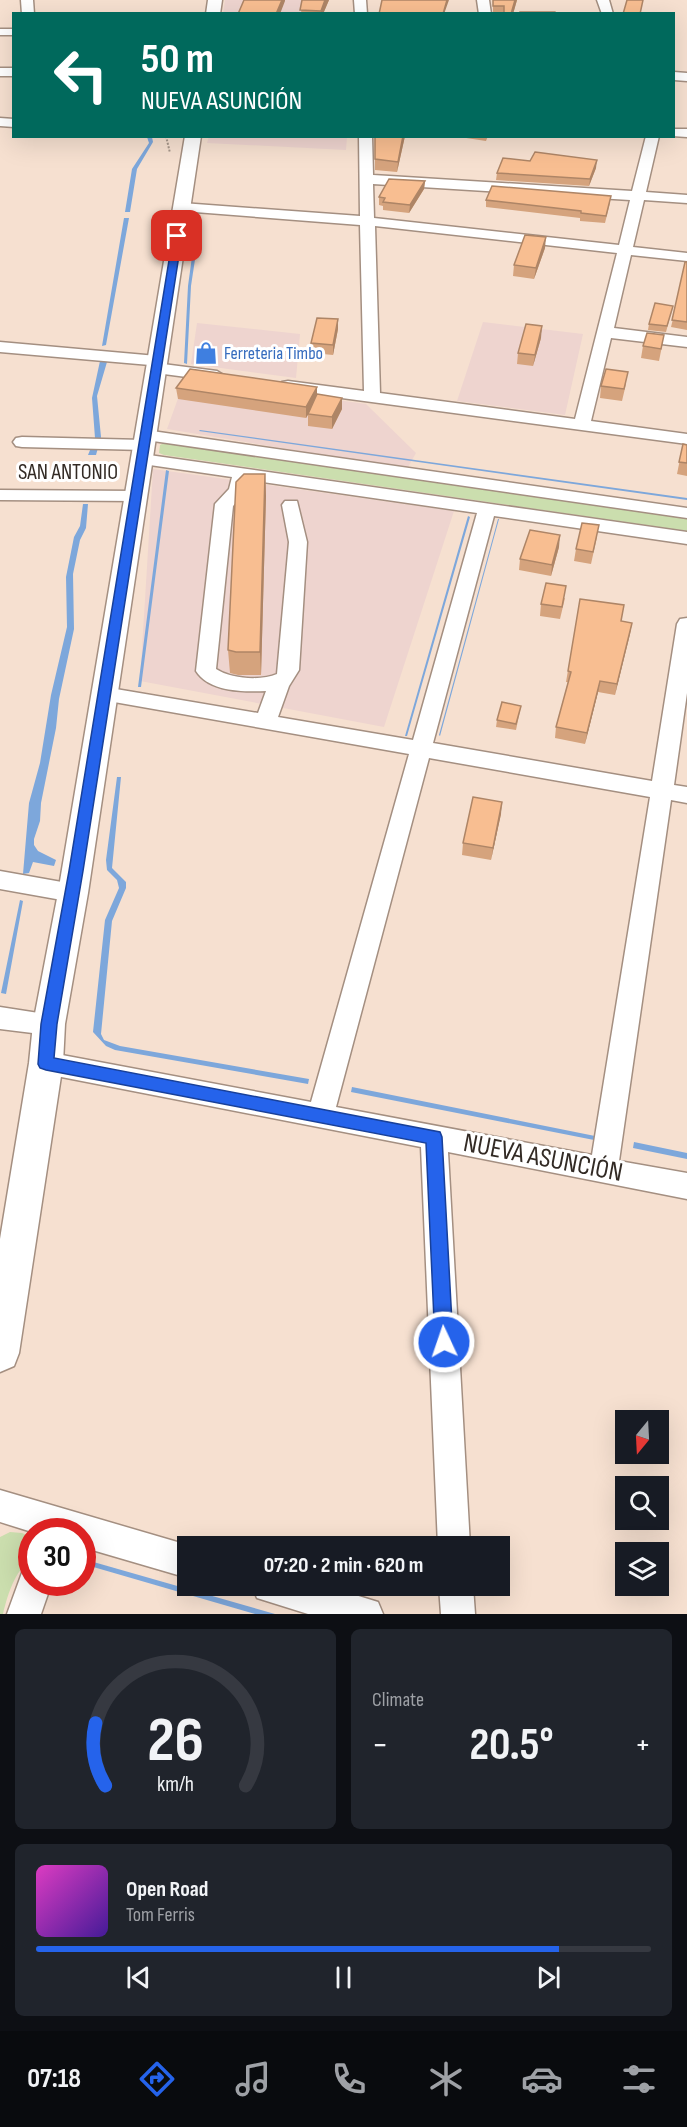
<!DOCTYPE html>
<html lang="en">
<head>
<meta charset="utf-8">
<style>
	:root { --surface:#171b24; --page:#20242c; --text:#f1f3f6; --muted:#9ea1a6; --line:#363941; --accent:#2563eb }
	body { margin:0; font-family:"Sofia Sans Condensed",sans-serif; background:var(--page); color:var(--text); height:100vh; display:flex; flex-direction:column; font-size:22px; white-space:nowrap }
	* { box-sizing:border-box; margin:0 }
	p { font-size:20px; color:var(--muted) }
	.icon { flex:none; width:33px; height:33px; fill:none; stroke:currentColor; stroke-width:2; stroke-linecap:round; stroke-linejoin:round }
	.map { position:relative; height:1614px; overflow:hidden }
	.drawer { display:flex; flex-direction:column; gap:15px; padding:15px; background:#0d0f14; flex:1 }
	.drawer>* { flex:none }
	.guide { position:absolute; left:12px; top:12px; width:663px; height:126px; border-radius:0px; box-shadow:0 6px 24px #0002; background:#00695c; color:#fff; overflow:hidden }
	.needle { width:39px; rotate:198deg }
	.controls { position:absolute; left:615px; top:1410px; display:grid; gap:12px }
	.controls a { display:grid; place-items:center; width:54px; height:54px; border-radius:0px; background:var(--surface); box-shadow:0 6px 24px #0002; font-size:30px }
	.speed { position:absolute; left:18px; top:1518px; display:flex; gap:12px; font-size:30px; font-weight:700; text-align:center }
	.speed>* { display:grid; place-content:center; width:78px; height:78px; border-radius:50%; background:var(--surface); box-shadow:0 6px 24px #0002; line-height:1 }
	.speed .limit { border:9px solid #d22; background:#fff; color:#111 }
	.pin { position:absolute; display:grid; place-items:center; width:51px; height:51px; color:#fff; margin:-26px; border-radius:12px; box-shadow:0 3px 9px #0006 }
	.me { position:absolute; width:66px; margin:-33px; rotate:357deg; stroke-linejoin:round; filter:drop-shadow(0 0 4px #0008) }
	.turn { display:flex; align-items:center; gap:21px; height:126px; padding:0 30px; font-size:27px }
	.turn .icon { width:78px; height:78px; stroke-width:2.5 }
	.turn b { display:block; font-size:42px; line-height:51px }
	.big { font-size:45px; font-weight:700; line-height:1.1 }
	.drawer .card { flex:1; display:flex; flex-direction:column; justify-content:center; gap:9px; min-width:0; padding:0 21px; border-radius:9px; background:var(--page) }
	.drawer .dial { align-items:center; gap:0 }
	.dial svg { height:156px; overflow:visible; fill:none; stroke:var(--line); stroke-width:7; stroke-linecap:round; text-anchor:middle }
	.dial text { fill:var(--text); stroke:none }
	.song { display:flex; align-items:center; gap:18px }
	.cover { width:72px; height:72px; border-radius:9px; background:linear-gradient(135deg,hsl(310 70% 55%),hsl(260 70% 35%)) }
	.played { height:6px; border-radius:3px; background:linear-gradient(90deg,var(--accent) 85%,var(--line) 85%) }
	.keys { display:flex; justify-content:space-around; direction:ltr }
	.heat { display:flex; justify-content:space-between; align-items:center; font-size:33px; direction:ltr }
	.drawer .tiles { flex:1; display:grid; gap:15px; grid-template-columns:1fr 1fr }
	.card:last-child { grid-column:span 2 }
	.trip { position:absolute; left:177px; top:1536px; width:333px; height:60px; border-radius:0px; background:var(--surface); box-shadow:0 6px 24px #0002; font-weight:700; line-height:60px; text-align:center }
	.menu { display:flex; height:96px; justify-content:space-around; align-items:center; background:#090b0e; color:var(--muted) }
	.menu .icon { width:42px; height:42px }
	.menu .on { color:var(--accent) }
	.menu b { font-size:27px; color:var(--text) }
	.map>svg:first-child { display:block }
	.industrial { fill:#eed4cf }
	.green { fill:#cbdeae }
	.water { fill:#7da7db }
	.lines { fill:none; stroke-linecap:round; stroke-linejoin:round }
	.minor-casing { stroke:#a48f81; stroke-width:3 }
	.major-casing { stroke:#a48f81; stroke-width:3 }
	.path { stroke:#a6968a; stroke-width:2; stroke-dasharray:2 1.5; stroke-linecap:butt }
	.minor { fill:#fff; fill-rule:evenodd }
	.major { fill:#fff; fill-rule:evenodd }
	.wall { fill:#d5a37d }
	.shaded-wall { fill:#ae8566 }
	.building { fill:#f8be91; stroke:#ae8566; stroke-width:1.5 }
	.route { fill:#2563eb; stroke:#184099; stroke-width:1.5 }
	.labels { text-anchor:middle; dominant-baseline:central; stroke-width:6; stroke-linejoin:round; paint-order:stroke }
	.far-shop-label { font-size:18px; fill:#366cbe; stroke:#fff; text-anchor:start }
	.street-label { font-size:22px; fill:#322a24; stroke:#fff }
	.near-street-label { font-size:27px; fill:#322a24; stroke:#fff }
</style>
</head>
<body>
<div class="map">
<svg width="687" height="1614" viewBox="0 0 687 1614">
	<rect width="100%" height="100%" fill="#f6e0d0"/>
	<path class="industrial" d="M225,0H310L305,13L223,14Z
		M209,136L347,137L346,150L207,143Z
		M483,322L583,334L565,415L457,401Z
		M197,323L300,334L296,378L191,364Z
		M185,379L366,404L416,453L407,469L167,429Z
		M153,469L454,511L384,727L140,681Z"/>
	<path class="green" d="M166,442L687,517V531L164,455L159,453L160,445Z
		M10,1532L22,1533L31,1537V1557C14,1575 9,1590 3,1614H0V1537Z"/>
	<path class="water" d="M147,137H152L153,142L137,169L130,212H125L132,169L149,143Z
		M124,218H129L106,345L102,346Z
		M197,220H201L191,286L187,364L184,363L188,286Z
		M100,361L107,362L97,396L101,437L96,455H88L95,438L92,398Z
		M200,430L687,498V500L199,431Z
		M166,470L169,471L141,687H138Z
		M83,504H88L86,528L80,540L73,574L74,629L59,699L56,728L41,803L40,821L34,839V845L38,851L56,860L54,866L33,862L29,873L23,874L29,803L40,763L51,695L67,627L66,577L74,537L80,526Z
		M468,516L470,517L407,736H405Z
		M498,519H499L440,736L439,735Z
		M117,777H121L112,868L126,882V888L112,921L101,1034L104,1040L120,1046L309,1079L308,1084L115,1050L106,1046L93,1032L105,920L119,888L117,880L107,870L106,860Z
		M20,900L23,901L6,994L1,993Z
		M352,1087L595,1136L594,1140L351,1092Z
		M634,1142L687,1153V1159L633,1148Z
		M83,1559L275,1614H255L83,1564Z"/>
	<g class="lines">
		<g class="minor-casing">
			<path id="minor" d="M21,0H33L34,14H22Z
				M354,0H366L367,14H355Z
				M477,0H489L491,14H479Z
				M597,0H609L613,14H602Z
				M0,29H14V35H0Z
				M0,68H14V76H0Z
				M674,72L687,73V81L674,80Z
				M0,118L14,119V127L0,126Z
				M674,129H687V137L672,136Z
				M359,136H372L373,175L632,191L646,136H659L646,192L687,195V203L644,200L633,247L687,253V261L631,255L614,328L687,337V347L611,338L591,421L687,434V444L282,390L280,386L282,382L288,381L364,391L360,225L182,211L175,207L182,203L360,216ZM373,184L630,200L619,245L374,218ZM375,226L617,253L575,419L380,393Z
				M0,342L157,356L163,358L165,361L163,364L217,371L225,376L217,381L156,373L150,371L148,368L150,365L0,352Z
				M145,430L687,508V518L146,440L153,445L150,449L144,450L22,447L16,446L13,442L16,438L22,437L143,440L136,435L139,431Z
				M142,454L687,532V544L494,516L433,743L652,781L677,624L680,619L687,618V693L674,785L687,787V803L671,800L619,1161L687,1173V1199L448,1152L470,1546H438L421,1147L46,1074L37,1071L33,1063L37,1055L46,1052L311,1102L409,754L97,699L94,694L97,689L104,687L258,713L266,691C244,692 209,692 196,671L215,504L229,489L232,477L136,463L133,459L136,455ZM249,480L477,513L413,740L278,717L289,686L299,670L307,542L297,501H285L282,505L289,542L277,674C261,681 231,679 216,669L233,506L247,491ZM429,758L650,797L592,1155L336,1107Z
				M0,490L136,491L142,492L145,496L142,500L136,501L0,500Z
				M0,871L73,884L81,887L85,893L81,899L73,902L0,889Z
				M0,1007L58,1016L62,1024L58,1032L49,1035L0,1029Z
				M0,1490L191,1546H188V1578L82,1547V1532H32L0,1522Z
				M32,1567V1582H52L41,1614H7L23,1570Z
				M252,1586H326L378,1602L383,1614H308L257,1598Z
				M439,1586H473L475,1614H441Z"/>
		</g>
		<g class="major-casing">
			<path id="major" d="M208,0H222L220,14H206Z
				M185,136H201L88,893L65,1024L63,1063L19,1353L14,1366L0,1372V1239L29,1063L33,1024L58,893Z"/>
		</g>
		<path class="path" d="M166,136L170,153"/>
		<use href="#minor" class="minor"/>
		<use href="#major" class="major"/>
	</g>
	<path class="wall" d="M302,0H329L323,14H301Z
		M493,0H517L513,14H503V12H493Z
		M236,136H268L267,138Z
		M375,136H405L397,172L375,170Z
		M453,136H488L486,141Z
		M596,168L589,186L496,180L497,173Z
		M425,181L424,189L409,213L383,210V206L379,205V197Z
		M486,200L610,203L605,223L580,221V218L486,207Z
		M545,248L534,279L513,276L514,265Z
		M687,262V330L671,327Z
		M673,306L666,332L648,330L649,324Z
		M338,329L333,355L312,353L311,343Z
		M541,338L533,366L517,364L518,353Z
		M643,346H662L659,361L641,358Z
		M626,384L622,401L600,398L601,386Z
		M317,387V394L342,409L332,429L308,426V415L306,418L178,399L176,388Z
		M683,444L687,445V476L677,474Z
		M265,474L266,496L261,675H238L230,673L228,650Z
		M597,537L591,564L574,561L576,549Z
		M559,547L551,576L519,570L520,559Z
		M565,598L560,619L540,616L541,604Z
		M580,599L621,621L632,623L615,695L598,692L585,744L555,738L556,727L568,682H566Z
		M521,706L516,730L496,727L497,720Z
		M501,814L491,860L462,855L463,843Z"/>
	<path class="shaded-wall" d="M282,0H285V1L280,14H276Z
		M325,0H329L323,14H321V11Z
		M447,0H449L444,14H443Z
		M515,0H517L513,14H511Z
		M403,136H405L397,172L398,162Z
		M597,160L596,168L589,186L590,179Z
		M425,181L424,189L409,213L410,205Z
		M546,237L545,248L534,279L536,268Z
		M338,319V329L333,355V345Z
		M542,326L541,338L533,366L535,355Z
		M317,387V398L306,418V407Z
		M342,398V409L332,429V417Z
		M265,474L266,496L261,675L260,652Z
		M560,535L559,547L551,576L552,565Z
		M632,623L630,634L615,695L617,684Z
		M600,681L598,692L585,744L587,733Z
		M502,802L501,814L491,860L493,848Z"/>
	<path class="building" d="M244,0H282L276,14H238Z
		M302,0H325L321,11L300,10Z
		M382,0H447L443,14H379Z
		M493,0H515L511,14H504V6H493Z
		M627,0H643L640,14H623Z
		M520,12H555L556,14H520Z
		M375,136H403L398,162L375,159Z
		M535,152L597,160L590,179L497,173L503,158L530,161Z
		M389,179L425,181L410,205L383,202L385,198L379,197Z
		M492,186L611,196L606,216L581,213V211L486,200Z
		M525,235L546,237L536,268L514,265Z
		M685,262H687V322L672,320Z
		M655,303L673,306L667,326L649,324Z
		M317,318L338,319L333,345L311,343Z
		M526,324L542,326L535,355L518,353Z
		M647,333L664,335L661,349L643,346Z
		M190,369L317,387L306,407L176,388Z
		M606,369L628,372L624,389L601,386Z
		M317,394L342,398L332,417L308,414Z
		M683,444L687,445V463L679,462Z
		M244,474H265L260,652H236L228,650L236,482Z
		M582,523L599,525L593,552L576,549Z
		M530,530L560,535L552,565L520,559Z
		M546,583L566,586L562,607L541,604Z
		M580,599L624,605L621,621L632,623L617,684L600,681L587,733L556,727L571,672L568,671Z
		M502,702L521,706L516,724L497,720Z
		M473,797L502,802L493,848L463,843Z"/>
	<path class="route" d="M177,233L182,236L83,871L57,1024L54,1058L440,1132L442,1137L453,1342L451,1348L444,1351L438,1348L435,1342L426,1143L46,1070L40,1068L38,1064L41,1024L69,871L173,236Z"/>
	<defs>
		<g id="shop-bare" transform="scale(1.8)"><path d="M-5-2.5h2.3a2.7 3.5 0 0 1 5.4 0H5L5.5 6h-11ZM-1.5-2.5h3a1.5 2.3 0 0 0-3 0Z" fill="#3f7fe0" stroke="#fff" stroke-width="2.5" paint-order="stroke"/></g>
	</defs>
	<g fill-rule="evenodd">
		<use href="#shop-bare" x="206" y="353"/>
	</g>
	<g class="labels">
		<g class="far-shop-label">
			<text x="224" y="353">Ferreteria Timbo</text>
		</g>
		<g class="street-label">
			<text x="68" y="472">SAN ANTONIO</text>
		</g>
		<g class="near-street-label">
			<text transform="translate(543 1158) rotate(11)">NUEVA ASUNCIÓN</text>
		</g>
	</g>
</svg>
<div class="controls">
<a><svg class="needle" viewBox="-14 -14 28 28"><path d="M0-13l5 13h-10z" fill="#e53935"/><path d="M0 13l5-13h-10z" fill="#9ea1a6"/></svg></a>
<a><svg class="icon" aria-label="search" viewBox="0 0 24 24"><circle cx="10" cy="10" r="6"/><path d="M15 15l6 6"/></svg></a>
<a><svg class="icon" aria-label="layers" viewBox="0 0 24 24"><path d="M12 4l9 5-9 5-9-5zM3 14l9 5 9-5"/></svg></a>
</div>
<div class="speed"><div class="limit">30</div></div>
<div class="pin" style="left:177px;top:236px;background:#d93025"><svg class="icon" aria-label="arrive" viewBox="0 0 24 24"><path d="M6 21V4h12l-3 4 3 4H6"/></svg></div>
<svg class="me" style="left:444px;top:1342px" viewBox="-20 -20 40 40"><circle r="17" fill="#2563eb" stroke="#fff" stroke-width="3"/><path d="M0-11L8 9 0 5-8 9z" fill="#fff"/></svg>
<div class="trip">07:20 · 2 min · 620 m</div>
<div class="guide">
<div class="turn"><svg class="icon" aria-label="left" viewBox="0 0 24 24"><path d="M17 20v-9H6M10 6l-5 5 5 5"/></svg><div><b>50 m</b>NUEVA ASUNCIÓN</div></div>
</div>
</div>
<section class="drawer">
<div class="tiles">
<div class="card dial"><svg viewBox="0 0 100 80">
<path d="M14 69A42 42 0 1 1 86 69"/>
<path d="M14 69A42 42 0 0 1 9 37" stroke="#2563eb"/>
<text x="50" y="56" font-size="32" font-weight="700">26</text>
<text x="50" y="72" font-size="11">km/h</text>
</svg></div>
<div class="card"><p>Climate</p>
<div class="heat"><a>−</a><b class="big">20.5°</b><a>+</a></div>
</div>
<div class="card">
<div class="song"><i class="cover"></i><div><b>Open Road</b><p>Tom Ferris</p></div></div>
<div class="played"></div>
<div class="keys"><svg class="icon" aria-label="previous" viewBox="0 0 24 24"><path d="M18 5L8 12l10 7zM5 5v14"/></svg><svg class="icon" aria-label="pause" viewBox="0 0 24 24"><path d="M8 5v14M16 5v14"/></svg><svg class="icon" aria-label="next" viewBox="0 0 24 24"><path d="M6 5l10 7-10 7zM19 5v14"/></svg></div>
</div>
</div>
</section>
<nav class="menu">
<b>07:18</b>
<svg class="icon on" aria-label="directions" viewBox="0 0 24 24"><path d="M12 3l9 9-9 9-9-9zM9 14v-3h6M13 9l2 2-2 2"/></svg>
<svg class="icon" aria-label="music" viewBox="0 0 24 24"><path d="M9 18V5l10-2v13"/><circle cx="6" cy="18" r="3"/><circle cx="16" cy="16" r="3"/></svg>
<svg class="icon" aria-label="phone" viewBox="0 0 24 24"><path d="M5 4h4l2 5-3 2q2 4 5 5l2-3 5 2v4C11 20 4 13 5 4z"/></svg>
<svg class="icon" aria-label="climate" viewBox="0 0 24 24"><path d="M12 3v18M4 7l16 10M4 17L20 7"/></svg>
<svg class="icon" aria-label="car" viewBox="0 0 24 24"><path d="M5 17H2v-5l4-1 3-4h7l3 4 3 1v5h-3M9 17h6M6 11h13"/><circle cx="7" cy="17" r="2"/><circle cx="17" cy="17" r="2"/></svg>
<svg class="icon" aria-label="filters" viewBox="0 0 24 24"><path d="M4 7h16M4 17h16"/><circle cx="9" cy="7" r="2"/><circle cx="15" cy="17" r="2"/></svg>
</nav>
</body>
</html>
